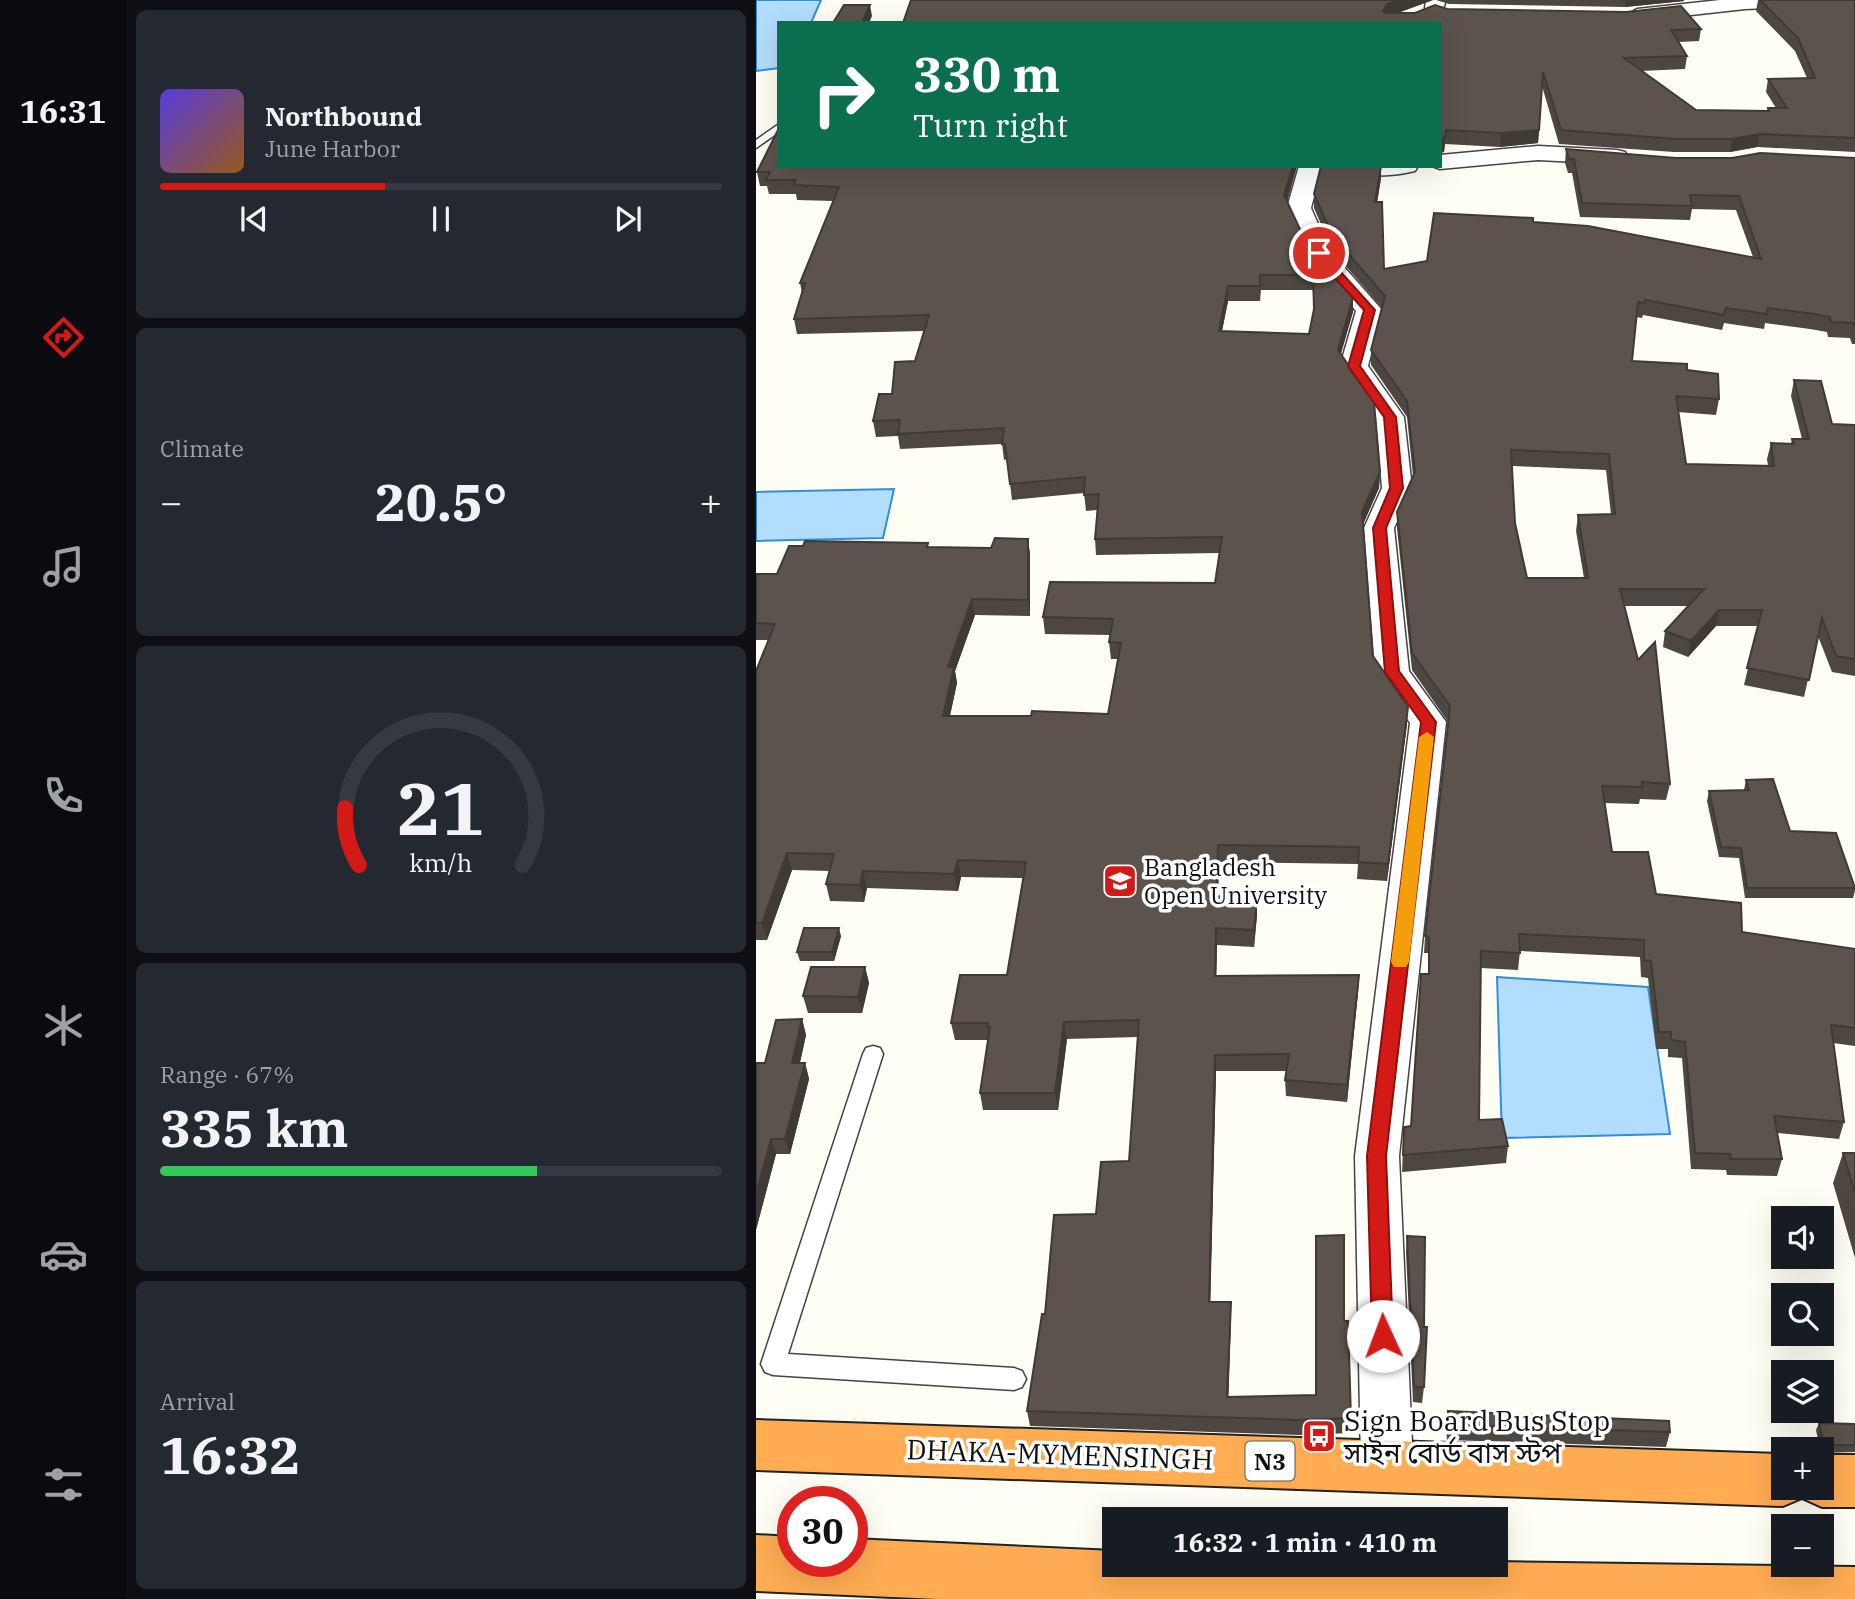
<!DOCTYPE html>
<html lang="en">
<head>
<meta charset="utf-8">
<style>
	:root { --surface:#171b24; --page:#242831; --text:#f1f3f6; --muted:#9ea1a6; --line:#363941; --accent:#d31a17 }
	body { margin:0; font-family:"IBM Plex Serif","Noto Sans Bengali",serif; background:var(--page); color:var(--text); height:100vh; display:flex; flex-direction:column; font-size:26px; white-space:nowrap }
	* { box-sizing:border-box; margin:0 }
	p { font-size:23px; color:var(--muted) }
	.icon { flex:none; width:38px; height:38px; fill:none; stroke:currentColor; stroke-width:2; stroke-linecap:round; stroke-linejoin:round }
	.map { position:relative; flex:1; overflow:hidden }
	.sheet { display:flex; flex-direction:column; gap:10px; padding:10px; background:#0d0f14; width:630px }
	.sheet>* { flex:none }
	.banner { position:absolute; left:21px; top:21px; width:665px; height:147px; border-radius:0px; box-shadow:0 7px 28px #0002; background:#0b6e4f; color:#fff; overflow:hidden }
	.fabs { position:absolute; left:1015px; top:1206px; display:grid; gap:14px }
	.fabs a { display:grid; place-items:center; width:63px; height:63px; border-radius:0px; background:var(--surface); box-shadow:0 7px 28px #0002; font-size:35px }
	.speed { position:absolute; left:21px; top:1486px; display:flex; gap:14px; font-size:35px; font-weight:700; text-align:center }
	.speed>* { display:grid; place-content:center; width:91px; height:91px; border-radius:50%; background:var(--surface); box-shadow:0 7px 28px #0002; line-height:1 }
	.speed .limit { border:10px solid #d22; background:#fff; color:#111 }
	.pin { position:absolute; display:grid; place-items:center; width:60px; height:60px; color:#fff; margin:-30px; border:4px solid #fff; border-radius:50%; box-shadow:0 2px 7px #0007 }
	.me { position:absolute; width:77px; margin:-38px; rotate:358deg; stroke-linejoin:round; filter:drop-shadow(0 0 5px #0008) }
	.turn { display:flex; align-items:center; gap:24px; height:147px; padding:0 21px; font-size:32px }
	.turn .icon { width:91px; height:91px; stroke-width:2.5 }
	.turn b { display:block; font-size:49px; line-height:60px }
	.big { font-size:52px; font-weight:800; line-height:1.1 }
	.sheet .widget { flex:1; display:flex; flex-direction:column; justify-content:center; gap:10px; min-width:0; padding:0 24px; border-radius:10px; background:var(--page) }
	.sheet .dial { align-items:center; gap:0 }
	.dial svg { height:182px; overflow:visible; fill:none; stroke:var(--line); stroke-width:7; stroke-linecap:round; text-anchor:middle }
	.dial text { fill:var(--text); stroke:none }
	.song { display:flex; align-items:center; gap:21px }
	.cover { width:84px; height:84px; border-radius:10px; background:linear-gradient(135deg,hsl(250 70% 55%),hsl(30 70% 35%)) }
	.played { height:7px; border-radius:4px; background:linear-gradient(90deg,var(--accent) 40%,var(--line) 40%) }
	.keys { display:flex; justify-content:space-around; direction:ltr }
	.heat { display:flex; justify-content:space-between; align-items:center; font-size:38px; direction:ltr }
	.charge { height:10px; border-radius:5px; background:linear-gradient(90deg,#34c759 67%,var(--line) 0) }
	.trip { position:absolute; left:346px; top:1507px; width:406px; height:70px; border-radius:0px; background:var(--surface); box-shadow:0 7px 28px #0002; font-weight:800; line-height:70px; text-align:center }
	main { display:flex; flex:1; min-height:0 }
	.dock { display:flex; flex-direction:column; width:126px; justify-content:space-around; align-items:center; background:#090b0e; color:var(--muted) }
	.dock .icon { width:49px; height:49px }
	.dock .active { color:var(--accent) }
	.dock b { font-size:32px; color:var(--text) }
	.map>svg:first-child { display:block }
	.water { fill:#b3ddfd; stroke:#318edd; stroke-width:2 }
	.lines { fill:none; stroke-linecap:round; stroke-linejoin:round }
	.lane-casing { stroke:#444; stroke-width:3 }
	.street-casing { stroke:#444; stroke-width:3 }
	.highway-casing { stroke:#222; stroke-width:4 }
	.lane { fill:#fff; fill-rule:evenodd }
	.street { fill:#fff; fill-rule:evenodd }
	.highway { fill:#ffac53; fill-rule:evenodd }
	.wall { fill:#4e4741; fill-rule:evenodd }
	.shaded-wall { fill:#403a35 }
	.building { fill:#5b534c; stroke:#403a35; stroke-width:2; fill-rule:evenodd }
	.route { fill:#d31a17; stroke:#89110f; stroke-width:2 }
	.slow { fill:#f59e0b }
	.labels { text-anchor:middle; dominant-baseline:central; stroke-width:7; stroke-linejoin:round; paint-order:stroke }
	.shield { fill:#fff; stroke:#585858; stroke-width:2 }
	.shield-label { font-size:23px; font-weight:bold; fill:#111 }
	.poi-label { font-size:24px; fill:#111; stroke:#fff; text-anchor:start }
	.near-poi-label { font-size:28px; fill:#111; stroke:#fff; text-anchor:start }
	.near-street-label { font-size:28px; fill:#111; stroke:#fff }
</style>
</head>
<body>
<main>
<nav class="dock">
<b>16:31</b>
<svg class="icon active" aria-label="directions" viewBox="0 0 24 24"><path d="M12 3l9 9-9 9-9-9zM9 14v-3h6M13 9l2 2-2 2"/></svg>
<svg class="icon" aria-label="music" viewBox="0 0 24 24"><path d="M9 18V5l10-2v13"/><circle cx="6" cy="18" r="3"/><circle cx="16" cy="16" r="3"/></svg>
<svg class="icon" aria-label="phone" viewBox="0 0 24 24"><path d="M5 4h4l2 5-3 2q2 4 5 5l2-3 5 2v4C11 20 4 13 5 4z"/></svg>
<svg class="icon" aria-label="climate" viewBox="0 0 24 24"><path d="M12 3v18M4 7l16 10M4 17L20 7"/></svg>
<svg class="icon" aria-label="car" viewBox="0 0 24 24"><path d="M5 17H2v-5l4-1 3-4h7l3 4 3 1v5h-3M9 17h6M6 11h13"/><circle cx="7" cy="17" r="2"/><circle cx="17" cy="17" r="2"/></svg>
<svg class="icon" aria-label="filters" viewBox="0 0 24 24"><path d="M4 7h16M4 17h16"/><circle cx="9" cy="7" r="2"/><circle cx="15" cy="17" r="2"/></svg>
</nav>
<section class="sheet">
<div class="widget">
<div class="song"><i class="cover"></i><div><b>Northbound</b><p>June Harbor</p></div></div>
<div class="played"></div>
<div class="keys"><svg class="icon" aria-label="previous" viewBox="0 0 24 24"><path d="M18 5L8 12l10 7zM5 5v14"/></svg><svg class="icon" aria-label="pause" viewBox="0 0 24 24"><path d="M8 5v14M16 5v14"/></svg><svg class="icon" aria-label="next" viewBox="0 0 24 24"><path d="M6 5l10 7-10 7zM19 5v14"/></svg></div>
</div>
<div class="widget"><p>Climate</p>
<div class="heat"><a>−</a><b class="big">20.5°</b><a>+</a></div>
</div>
<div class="widget dial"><svg viewBox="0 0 100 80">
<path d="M14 69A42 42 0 1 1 86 69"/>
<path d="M14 69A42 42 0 0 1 8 44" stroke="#d31a17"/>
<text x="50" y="56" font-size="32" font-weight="700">21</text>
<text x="50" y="72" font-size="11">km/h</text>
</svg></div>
<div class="widget"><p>Range · 67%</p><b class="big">335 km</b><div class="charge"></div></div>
<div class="widget"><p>Arrival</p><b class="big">16:32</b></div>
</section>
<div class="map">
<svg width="1099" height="1599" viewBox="0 0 1099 1599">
	<rect width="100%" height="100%" fill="#fffef5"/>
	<path class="water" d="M0,0H65L55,23H23V68L0,71Z
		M138,489L127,538L0,541V492Z
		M741,977L892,987L914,1134L746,1138Z"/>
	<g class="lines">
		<g class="lane-casing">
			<path id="lane" d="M23,124V132L0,148V140Z
				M117,1046L124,1048L127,1054L32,1354L258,1368L266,1371L270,1379L266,1387L258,1390L17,1375L9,1372L5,1364L107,1054L110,1048Z"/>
		</g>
		<g class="street-casing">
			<path id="street" d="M670,0H690L686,12H672L669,8Z
				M964,0H1075L1065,6L989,9L881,21L871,15L881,9Z
				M782,146L861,150L869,152L872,157L869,162L861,164L782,160L684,169L676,166H684V155Z
				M543,166H566L555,208L574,251L626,310L612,366L648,417L656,488L638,528L653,671L690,722L643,1156L657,1465L649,1482L631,1489L613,1482L605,1465L599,1156L654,723L619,672L608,528L626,488L620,417L584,366L600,311L551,253L531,208Z
				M579,166H662L659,171C634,177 607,177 582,171Z"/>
		</g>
		<g class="highway-casing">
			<path id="highway" d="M0,1420L1027,1454V1488H1066V1455H1099V1507H1066L1046,1498L1027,1506L0,1470Z
				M0,1535L37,1537V1561H96V1539L359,1551V1564H740V1562L1099,1567V1599H182L0,1591Z"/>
		</g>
		<use href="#lane" class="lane"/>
		<use href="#street" class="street"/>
		<use href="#highway" class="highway"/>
	</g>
	<path class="wall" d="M677,0L641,13H659L691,9L945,29L943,41L923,42L931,56L929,69L885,71L940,110L1011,111L1012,108H1020L1010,92L1012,79L1051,78L1039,51L1000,11L1002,0H1099V152L1001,147L974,152H918L803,144L786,86L782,143L744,147L689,144L688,152L684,153V23H147Z
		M680,0H928V1L869,7L693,4Z
		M810,149L920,158H1099V344H1096L1094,338L1072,337L1071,332L1054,329L1009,323L1008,329L968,323L966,330L887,315L886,318L880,317L876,361L931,370L963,399L960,415L922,412L930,464L1012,466L1011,459L1015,443L1035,444L1036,439H1046L1035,396L1038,380L1076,424L1099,425V676L1076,672L1062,636L1048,697L988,685L1002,626H960L932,657L907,647L909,631L933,606H868L914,784L910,800L884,799L883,804L848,803L856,852L900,894L986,932L1099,949V1046L1077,1043L1088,1122L1083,1139L1021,1133L1026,1159L1021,1176L971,1175L970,1170L935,1169L926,1058L912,1057V1049H900L892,978L885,977L884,957L764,951L762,970L725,968L723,1120L752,1146L750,1163L646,1172L648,1127L655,1126L672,974V953H668L669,936L692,722L656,670L641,528V512L657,476L651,417L615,365V350L626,308L576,250L558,208V194L625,178L621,202L628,269L671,261L777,222L997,257L980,210L936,209L934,220L824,217L816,173H812L809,163ZM756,466L850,470L855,514L822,515L820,531L828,578H771L759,523Z
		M23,166H541L531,201L549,240L597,297V312L585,354L624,472L623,488L607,525L617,656L651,724L631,881L601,879L602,864L463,862L462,896L501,915L498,947L461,945L460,976L603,975L602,992L591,1102L530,1096L529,1080L531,1071H460L454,1302H475V1318L472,1397L560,1395L588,1321L595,1418V1433L543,1435L274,1426L271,1411L289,1314L340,1214L373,1161L382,1037L311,1039L302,1110H227L224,1093L232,1040H199L195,1023L251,975L267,878L205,877L202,891L111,888L108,902L74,901L70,884L74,871L36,870L11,940H0V671L12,640H0V574H21L173,547L235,548L272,539L274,555V616L219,615L199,671L201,683L194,716H275L352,714L362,659H355L353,642L355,635L289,634L287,617L459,583L463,553L340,555L339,539L341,510L330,511L328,493L256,500L251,459L248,460L246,444L144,449L142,436L120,437L117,421L159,361L168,331L41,334L38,319L46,293L44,283L78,201L41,200L40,194H13L11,186H4L1,172ZM505,290H557L558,311L553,334L466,331L472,301H504Z
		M990,780L1034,831L1099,886V891L1097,898H989L983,858L963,857L951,801L953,791L988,790Z
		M85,936L78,961H44L41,952Z
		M109,967L113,983L106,1013H52L47,996Z
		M46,1019L50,1035L44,1063H49L53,1079L34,1154H20L0,1230L9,1063Z
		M1087,1153H1099V1258L1077,1183Z
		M651,1236L668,1387L666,1403L657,1402L650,1252Z
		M692,1411L914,1432L910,1447L691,1440L690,1427Z
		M1063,1423L1099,1424V1452L1066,1453V1449H1064L1060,1430Z"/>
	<path class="shaded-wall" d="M643,0H677L631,17L627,11L631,4Z
		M870,0H928V1L869,7Z
		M114,5L116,16L113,23H106Z
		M690,130L688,152L684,153V139Z
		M783,130L782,143L744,147L745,133Z
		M1004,134L1001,147L974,152L976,139Z
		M537,166H541L529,209L528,195Z
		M625,166V178L619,216V202Z
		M472,286V301L463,346V331Z
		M597,297V312L581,365L582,350Z
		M624,472L623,488L605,528L606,512Z
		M272,539L274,555V616L272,600Z
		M216,599L219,615L199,671L201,683L190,733L187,716L192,667Z
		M963,610L960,626L932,657L935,641Z
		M652,707L651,724L631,881L632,864Z
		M462,845L463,862L461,913V896Z
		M31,853L36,870L11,940L6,923Z
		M202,860L205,877L202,891L198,874Z
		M107,871L111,888L108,902L104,885Z
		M501,898V915L498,947V930Z
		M83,928L85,936L78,961L76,952Z
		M460,928L461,945L460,993L459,976Z
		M109,967L113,983L106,1013L102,997Z
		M603,975L602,992L591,1102V1085Z
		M46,1019L50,1035L40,1079L36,1063Z
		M308,1022L311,1039L302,1110L299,1093Z
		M459,1055L460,1071L454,1318L453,1302Z
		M49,1063L53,1079L34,1154L29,1139Z
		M15,1139L20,1154L0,1230V1194Z
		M475,1302V1318L472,1412L471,1397Z"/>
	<path class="building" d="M155,0H643L631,4L627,11L629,13H659L679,5L691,9L870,12L925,6L945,29L915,30L931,56L868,58L940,110L1013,111L1012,108H1031L1012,79L1059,78L1042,38L1004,0H1097L1099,2V138L1004,134L976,139H920L805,130L787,72L783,130L745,133L690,130L689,138L684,139V23H147Z
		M88,5H114L106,23H77Z
		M23,128V166H537L528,195L549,240L597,297L582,350L618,402L624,472L606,512L617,656L652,707L632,864L602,862L603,847L462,845L461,896L501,898L498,930L460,928L459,976L603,975L591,1085L529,1080L533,1054L459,1055L453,1302H475L471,1397L560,1395V1236L588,1235V1321H592L595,1418L543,1420L271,1411L286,1314H289L298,1215L340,1214L345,1162L373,1161L383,1020L308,1022L299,1093H224L234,1027H231L232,1023H195L204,975H251L270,862L202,860L198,874L107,871L104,885L70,884L78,854L31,853L6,923H0V671L19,624L0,623V574H21L33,546H47L49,541L172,543L171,547L235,548L239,538L272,539V600L216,599L192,667H198L187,716H275L276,711L352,714L365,643L353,642L357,619L287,617L294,582L459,583L466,537L339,539L343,494L328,495L329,477L254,484L249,444H246L248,428L142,434L144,420L117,421L123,394H136L139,362L159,361L173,315L38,319L49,283H44L83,187L38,185L40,180H10L14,172H1ZM504,275H557L558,309L553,334L463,331L472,286H504Z
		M810,149L920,158H976L1004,153L1099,158V328L1097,323L1075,322L1074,317L1058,314L1012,308L1011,314L970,308L968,315L889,300L888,303L882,302L876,361L931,364V370L962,374L963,399L920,396L930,464L1018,466L1015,443L1038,444L1036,439H1053L1038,380L1065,381L1076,424L1099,425V659L1080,656L1066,618L1053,680L991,668L1006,610H963L935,641L909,631L948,589H864L882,660L899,642L914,784L886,782V787L846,786L856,852H892L900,894L985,903L986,932L1099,949V1028L1075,1025L1088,1122L1018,1116L1026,1159H975L974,1154L939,1153L929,1042L915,1040V1032H903L895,961L888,960V940L763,934L764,953L725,951L723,1120L746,1119L752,1146L647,1155L648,1127L655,1126L665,974H673V937L669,936L694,706L656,653L641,512L659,472L651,401L615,350L629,296L576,235L558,194L565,166H625L619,202H626L628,269L671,261L678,213L777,218V222L832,226L1005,259L983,196L934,195L936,206L826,203L818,159H813ZM755,450L853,454L859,514L822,515L832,578H771L759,523Z
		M1017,779L1034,831L1080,833L1099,888H991L985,848L965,847L953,791L993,790L990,780Z
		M48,928H83L76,952H41Z
		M55,967H109L102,997L47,996Z
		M46,1019L36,1063H49L29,1139H15L0,1194V1063H9L20,1020Z
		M1087,1153H1099V1193Z
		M651,1236L669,1237L668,1327H671L668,1387H658Z
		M692,1411L913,1421L914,1432L692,1425Z
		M1063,1423L1099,1424V1445H1068Z"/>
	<path class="route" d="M559,251H566L619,310L604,366L640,417L647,488L630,528L643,671L680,722L630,1156L637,1336L634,1343L627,1346L619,1343L616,1336L611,1156L665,722L629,672L617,528L634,488L628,417L592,366L608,310L559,256Z"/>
	<path class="slow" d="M671,732L678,737L653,962L650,967H638L635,962L663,737Z"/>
	<defs>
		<g id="university-square" transform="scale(1.75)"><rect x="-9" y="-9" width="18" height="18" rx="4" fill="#d31a17" stroke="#fff"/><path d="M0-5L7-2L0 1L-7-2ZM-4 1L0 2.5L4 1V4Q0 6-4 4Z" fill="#fff"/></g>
		<g id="bus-square" transform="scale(1.75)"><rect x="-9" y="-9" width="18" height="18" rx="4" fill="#d31a17" stroke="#fff"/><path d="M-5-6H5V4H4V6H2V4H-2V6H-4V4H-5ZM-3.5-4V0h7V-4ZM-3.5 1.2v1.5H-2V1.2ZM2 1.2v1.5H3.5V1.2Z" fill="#fff"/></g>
	</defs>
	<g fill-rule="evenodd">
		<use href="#university-square" x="364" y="881"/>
		<use href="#bus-square" x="563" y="1436"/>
	</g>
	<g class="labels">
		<rect class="shield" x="489.5" y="1441.5" width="49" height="39" rx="5"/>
		<g class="shield-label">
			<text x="514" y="1461">N3</text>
		</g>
		<g class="poi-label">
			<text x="388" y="867">Bangladesh<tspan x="388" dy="28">Open University</tspan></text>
		</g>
		<g class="near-poi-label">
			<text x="588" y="1420">Sign Board Bus Stop<tspan x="588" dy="32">সাইন বোর্ড বাস স্টপ</tspan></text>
		</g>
		<g class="near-street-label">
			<text transform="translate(304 1454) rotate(2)">DHAKA-MYMENSINGH</text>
		</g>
	</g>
</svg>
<div class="fabs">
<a><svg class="icon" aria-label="sound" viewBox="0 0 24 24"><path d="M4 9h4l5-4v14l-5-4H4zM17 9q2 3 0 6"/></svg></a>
<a><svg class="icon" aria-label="search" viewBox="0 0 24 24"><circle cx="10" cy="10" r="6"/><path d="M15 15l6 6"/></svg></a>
<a><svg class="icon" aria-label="layers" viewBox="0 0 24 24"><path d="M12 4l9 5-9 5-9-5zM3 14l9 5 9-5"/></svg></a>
<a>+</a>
<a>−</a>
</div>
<div class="speed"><div class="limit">30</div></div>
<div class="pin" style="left:563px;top:253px;background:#d93025"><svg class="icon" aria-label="arrive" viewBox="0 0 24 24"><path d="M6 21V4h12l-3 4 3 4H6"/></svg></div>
<svg class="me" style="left:627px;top:1336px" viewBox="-20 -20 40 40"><circle r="19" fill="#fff"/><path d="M0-13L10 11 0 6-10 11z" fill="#d31a17"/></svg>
<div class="trip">16:32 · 1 min · 410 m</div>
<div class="banner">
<div class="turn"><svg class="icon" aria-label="right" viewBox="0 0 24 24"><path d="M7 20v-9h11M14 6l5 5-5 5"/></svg><div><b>330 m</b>Turn right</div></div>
</div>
</div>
</main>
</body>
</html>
